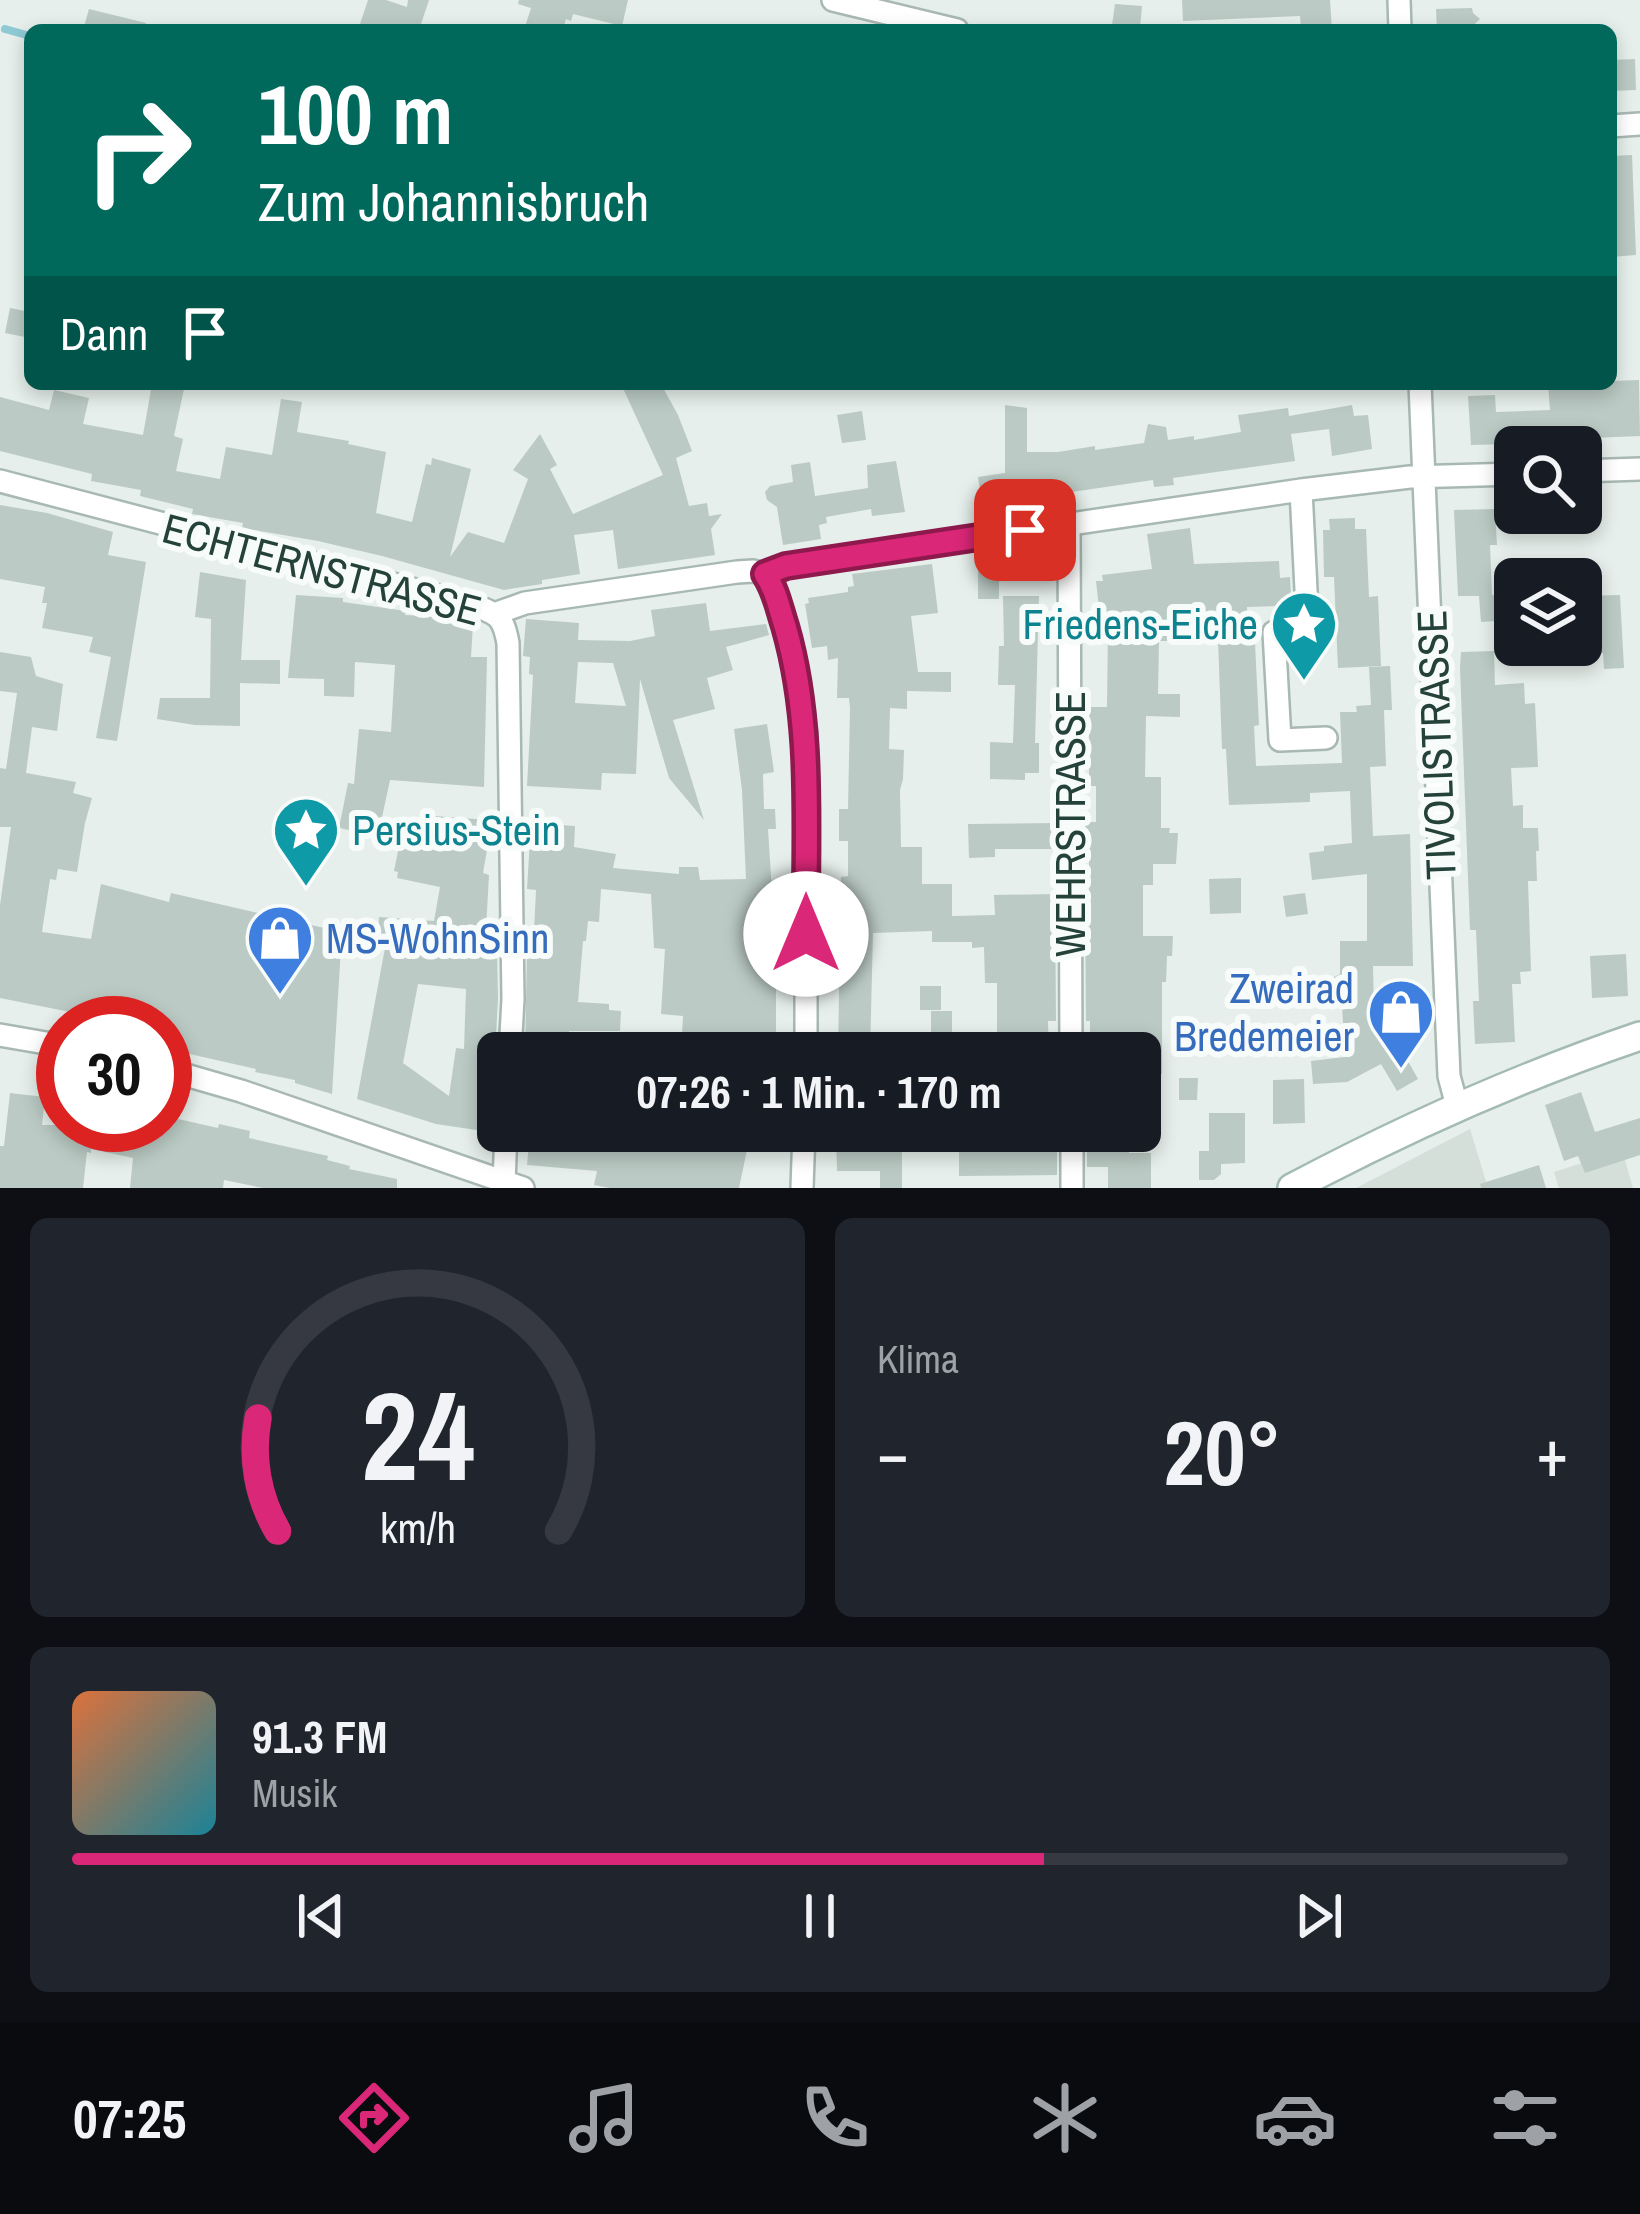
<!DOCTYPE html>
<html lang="de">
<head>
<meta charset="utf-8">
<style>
	:root { --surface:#171b24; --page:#20242c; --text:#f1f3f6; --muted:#9ea1a6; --line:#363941; --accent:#db2777 }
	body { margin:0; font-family:"Archivo Narrow",sans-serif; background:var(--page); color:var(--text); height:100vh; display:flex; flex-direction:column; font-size:45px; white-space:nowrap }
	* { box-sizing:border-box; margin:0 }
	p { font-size:39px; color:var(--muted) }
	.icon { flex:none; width:66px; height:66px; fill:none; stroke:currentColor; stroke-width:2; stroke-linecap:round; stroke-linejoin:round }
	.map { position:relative; height:1188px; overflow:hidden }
	.details { display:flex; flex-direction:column; gap:30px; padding:30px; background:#0d0f14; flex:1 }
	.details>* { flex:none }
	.hud { position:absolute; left:24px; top:24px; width:1593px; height:366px; border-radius:18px; box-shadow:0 6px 18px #0003; background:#00695c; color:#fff; overflow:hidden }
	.tools { position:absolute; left:1494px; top:426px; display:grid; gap:24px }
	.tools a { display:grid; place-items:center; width:108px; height:108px; border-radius:18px; background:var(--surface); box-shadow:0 6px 18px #0003; font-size:60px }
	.speed { position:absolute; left:36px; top:996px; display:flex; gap:24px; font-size:60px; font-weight:700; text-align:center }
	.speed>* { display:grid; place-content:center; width:156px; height:156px; border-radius:50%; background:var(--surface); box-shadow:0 6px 18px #0003; line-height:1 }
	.speed .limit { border:18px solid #d22; background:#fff; color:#111 }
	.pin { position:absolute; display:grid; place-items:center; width:102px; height:102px; color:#fff; margin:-51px; border-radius:24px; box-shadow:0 6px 18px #0006 }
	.me { position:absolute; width:132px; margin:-66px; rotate:0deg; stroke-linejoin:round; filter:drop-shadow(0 0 9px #0008) }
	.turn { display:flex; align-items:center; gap:42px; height:252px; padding:0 36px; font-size:54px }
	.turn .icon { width:156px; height:156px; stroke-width:2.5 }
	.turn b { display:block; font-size:84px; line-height:102px }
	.then { display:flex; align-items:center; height:114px; padding:0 36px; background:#0003; gap:24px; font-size:45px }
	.big { font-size:90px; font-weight:800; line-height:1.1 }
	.details .widget { flex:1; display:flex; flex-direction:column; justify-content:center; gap:18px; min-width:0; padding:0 42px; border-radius:18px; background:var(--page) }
	.details .dial { align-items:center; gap:0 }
	.dial svg { height:312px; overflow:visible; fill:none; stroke:var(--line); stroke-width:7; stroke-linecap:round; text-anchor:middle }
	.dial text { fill:var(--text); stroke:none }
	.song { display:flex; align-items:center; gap:36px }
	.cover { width:144px; height:144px; border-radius:18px; background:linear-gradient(135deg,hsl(20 70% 55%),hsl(190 70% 35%)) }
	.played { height:12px; border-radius:6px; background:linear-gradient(90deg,var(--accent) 65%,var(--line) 65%) }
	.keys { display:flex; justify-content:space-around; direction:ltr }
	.heat { display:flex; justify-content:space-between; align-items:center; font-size:66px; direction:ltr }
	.details .tiles { flex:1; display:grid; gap:30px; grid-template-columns:1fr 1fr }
	.widget:last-child { grid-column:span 2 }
	.trip { position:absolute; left:477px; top:1032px; width:684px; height:120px; border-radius:18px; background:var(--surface); box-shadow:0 6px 18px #0003; font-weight:800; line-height:120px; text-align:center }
	.menu { display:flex; height:192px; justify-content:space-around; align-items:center; background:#090b0e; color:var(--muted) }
	.menu .icon { width:84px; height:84px }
	.menu .active { color:var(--accent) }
	.menu b { font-size:54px; color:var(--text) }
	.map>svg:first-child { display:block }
	.built { fill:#d4dfda }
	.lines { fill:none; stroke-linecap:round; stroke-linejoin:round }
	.stream { stroke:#8ec9d4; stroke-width:8 }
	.building { fill:#bbcac4; fill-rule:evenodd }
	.street-casing { stroke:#a8b8b2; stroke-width:26 }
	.secondary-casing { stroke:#a4bbb3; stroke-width:32 }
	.street { stroke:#fff; stroke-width:21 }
	.secondary { stroke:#fff; stroke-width:27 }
	.route-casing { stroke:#8e194d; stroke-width:30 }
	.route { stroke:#db2777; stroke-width:21 }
	.labels { text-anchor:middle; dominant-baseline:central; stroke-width:12; stroke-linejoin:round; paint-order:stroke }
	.street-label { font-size:42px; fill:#24423a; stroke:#f7fbf9 }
	.culture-label { font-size:42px; fill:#0d838f; stroke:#f7fbf9; text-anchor:end }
	.shop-label { font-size:42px; fill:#366cbe; stroke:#f7fbf9; text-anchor:start }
</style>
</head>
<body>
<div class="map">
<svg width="1640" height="1188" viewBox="0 0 1640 1188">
	<rect width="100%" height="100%" fill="#e6efeb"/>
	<path class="built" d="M1470,1129L1488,1188H1356Z
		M1622,1150L1633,1188H1559L1554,1172Z"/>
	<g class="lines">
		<path class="stream" d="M5,29L30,36"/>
	</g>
	<path class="building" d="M368,0H386L407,7L408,0H429L419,30H358Z
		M519,0H628L622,26L573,14L571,21L566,19L563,30H524L531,8L518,4Z
		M1182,0H1330L1332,30H1301L1300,16L1183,21Z
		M1115,4L1142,6L1140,28L1112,25Z
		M1472,8L1473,13L1480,19L1468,30H1437L1436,9Z
		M89,9L146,23L145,30H83Z
		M1635,59L1636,90L1611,91V60Z
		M1632,155L1636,255L1611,257V156Z
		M10,308L30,312V338L5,333Z
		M1639,380L1640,436L1569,439V447H1550V443L1471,445L1468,396L1495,395L1496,412L1550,410L1548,384H1611V381Z
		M152,384H185L174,436L183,439L176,471L220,479L226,447L272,455L281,399L302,402L297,432L349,441L348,444L386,452L376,513L412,522L426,464L431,465L432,458L471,469L450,557L468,532L504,543L528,479L513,470L540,434L557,465L550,469L573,514L663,475L621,384H637L651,388L661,384L678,415L692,451L676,458L689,506L707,503L709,516L722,514L711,529L715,555L618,569L613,530L574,535L580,574L542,580V584L504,590L382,556L318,541L242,528L243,523L192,514L193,509L140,496L141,490L91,481L92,474L0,451V397L49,410L54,390L89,398L83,424L143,435Z
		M1005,405L1027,408V452H1058L1095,446V450L1144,443L1148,424L1166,427L1168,440L1194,436V440L1241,432L1238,415L1288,408L1289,416L1352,405L1354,416L1368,415L1372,449L1332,456L1329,429L1291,434L1295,461L1173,478L1174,485L1154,487L1153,480L1072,492L1065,504L983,515L978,477L1005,473Z
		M862,411L866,440L842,443L837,415Z
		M896,461L905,512L872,516L871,509L826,517L827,523L819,525L821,539L783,545L777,507L767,500L765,492L770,486L793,482L791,465L810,462L815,496L868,488L867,465Z
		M0,505L47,513L113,532L108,555L146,562L117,741L96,738L111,657L89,652L93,637L42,628L47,603H42L45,587L0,579Z
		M1495,509L1497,545H1490L1492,595L1507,594L1509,620L1481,622L1479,596H1458L1454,510Z
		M1355,518V529H1366L1369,597L1378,596L1381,666L1338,668L1334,577H1324L1323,530H1330L1329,519Z
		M1190,528L1194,564L1279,561L1280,578L1290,577L1291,598H1281V606L1247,607L1249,643H1255L1259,725L1254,726L1256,766L1342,763L1340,712H1357L1356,706L1371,705L1369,667L1390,666L1392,710H1384L1386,766L1370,767L1373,836L1410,834L1413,966H1373L1374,1015L1416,1014L1418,1043L1403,1052L1418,1079L1397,1091L1381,1064L1347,1082L1313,1084L1311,1061L1345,1057L1342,1006H1336L1334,977L1340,974V941H1367V874L1312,880L1309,853L1324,851V846L1352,843L1350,791L1310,793V802L1229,805L1226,749H1222L1217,612L1173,613V641H1159L1158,694H1180V717L1146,716L1145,777H1161V828H1170L1169,833H1178L1176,864H1153V885H1143V936H1173L1172,956H1167L1166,982H1162V1074H1140V1053H1090V1021H1086L1085,894H1089V849H1085V822H1096V786H1089V707H1107L1108,626H1101L1096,581H1103L1102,575L1152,569L1147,534Z
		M932,564L938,613L911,616L918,672H951V692L907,691V709L890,708L889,749L904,750L903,779L900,790L901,847H922V884H952V916L995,915L994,895L1055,894L1056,1021H1048L1049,1053H997V983H985L984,947L972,948V942H932V931L873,933L870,1053H838L841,877L848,876V841H839V809H848L850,708L849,698H837L838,658L828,660L827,646L812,648L805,604L809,603L808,598L848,592V587L854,586L852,574Z
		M978,568H999V599H978Z
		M200,572L246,580L241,660H280V684L240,683V726L195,725L157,719L160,698H210L211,619L195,617Z
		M296,595L343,598V602L406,611L405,615L442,617V623L473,624L471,657H487L484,787L390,780L378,836L339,828L348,783L354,784L359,729L391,732L395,665L355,662L354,697L324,696V679L288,678Z
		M1620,595L1624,668L1604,669L1603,653L1581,654V596Z
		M1003,596H1039L1035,743H1039V773H1025V780L990,779V742L1013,743L1015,685H998L999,646H1004Z
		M706,603L710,631L766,624L769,635L726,647L733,670L707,678L715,709L673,720L704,820L669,778L640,679L636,774L602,773L601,790L527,786L533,675L529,674L530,657L523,656L526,619L579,623L578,640L630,641L655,636L651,610ZM578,662L613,663L626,706L575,703Z
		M1494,651L1495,685L1524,683L1525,704L1535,703L1538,767L1511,768L1513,806L1523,805V828H1538L1539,851H1536L1537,881H1528L1531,971L1520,972L1521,984H1512L1515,1042L1475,1044L1473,1001H1479L1476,930H1470L1460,668L1461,652Z
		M0,652L31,657L36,676L63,684L57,731L32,727L26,773L76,782L73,793L92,798L85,823L77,872L58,869L56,880L50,879L42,932L91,939L101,884L169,902L171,893L342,932L332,1094L295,1083V1080L255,1072L256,1069L172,1050L174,1042L165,1040V1023H99V1021L79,1016L80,1014L0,998V905L11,827H0V768L6,769L17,693L0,691Z
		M767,724L774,772L763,774L764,809H775L776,829H768L774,922H753V960L776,959V1053H681L683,1016L661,1014L665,949L654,948L651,894L601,889L599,922L588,921L586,941H583L578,1002L609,1004V1010L621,1011L620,1031H569L566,1053H525L527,950L533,951L536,890L527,889L531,823L575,826L574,847L616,854L613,868L679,874V867H698L700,880L746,879L742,790L734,729Z
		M434,816L489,820L488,844L483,873L489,875L485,947L497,948L498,999L495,1053L483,1131L436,1124L357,1099L387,937H378L379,917L434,921L440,887L397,878L398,872L394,871L400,841L415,844L418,830L432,833ZM418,984L466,989L464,1049L456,1048L449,1096L403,1063Z
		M1055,823V849H995V857L969,858L968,824Z
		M1241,878V913L1210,914L1209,879Z
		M1305,893L1308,914L1286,917L1283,896Z
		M1626,954L1628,996L1592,998L1590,956Z
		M920,986H941V1010H920Z
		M931,1011H952V1053H931Z
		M1179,1078H1198L1197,1100H1179Z
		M1304,1079L1305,1123L1273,1124V1080Z
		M1581,1092L1595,1132L1640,1118V1155L1585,1173L1578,1156L1564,1161L1545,1105Z
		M10,1093L45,1097L42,1125H165V1116L218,1128L219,1124L250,1131L249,1138L328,1156L327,1160L350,1166L349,1169L397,1179V1188H263L224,1180L223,1188H130L133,1158L91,1149V1153L87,1152L83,1188H0V1146H4Z
		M1209,1113H1245V1163L1221,1164V1174L1214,1180H1199V1151H1209Z
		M530,1131H751L739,1188H610L594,1185L597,1171L527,1165Z
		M916,1131H1057V1175L959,1176V1149L915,1148Z
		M1129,1131V1153H1151V1188H1108V1167H1087V1132Z
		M836,1135H902V1188H880V1171H837Z
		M1539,1165L1546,1188H1481L1480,1184Z"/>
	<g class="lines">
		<g class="street-casing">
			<path id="street" d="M833,0L957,30
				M1399,0L1400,30
				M1611,126L1640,124
				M1420,384L1449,1076L1457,1106
				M1581,471L1640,469
				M0,481L473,605C498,614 503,616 508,643L513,999L510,1053
				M1301,490L1308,630L1274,632L1280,740L1326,738
				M1069,524L1071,1053
				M765,574L773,586L794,657L806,735V1053
				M497,613L525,603L737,572L753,571L765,574L786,566L1301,490L1410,477L1515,474
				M0,1035L63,1046
				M165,1069L241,1091L523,1188
				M1072,1131V1188
				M504,1183L506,1131
				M802,1188L804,1131"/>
		</g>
		<g class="secondary-casing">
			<path id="secondary" d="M1292,1188C1405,1128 1519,1077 1640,1036"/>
		</g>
		<use href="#street" class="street"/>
		<use href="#secondary" class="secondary"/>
	</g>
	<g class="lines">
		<g class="route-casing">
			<path id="route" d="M806,934C805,831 814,726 785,626C779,608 776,590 765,574L786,566L1025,530"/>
		</g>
		<use href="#route" class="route"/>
	</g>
	<defs>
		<g id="sight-pin" transform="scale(3.45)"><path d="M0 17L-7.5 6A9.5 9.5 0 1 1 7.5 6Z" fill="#0f9aa8" stroke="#f7fbf9"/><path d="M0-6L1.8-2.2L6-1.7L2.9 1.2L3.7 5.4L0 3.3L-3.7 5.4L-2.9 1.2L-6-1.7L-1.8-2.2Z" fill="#fff"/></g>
		<g id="shop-pin" transform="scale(3.45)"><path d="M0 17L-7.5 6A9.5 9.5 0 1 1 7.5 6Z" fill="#3f7fe0" stroke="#f7fbf9"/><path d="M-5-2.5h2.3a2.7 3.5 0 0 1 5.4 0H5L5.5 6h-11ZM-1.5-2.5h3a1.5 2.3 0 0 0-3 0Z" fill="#fff"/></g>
	</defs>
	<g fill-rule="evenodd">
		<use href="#sight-pin" x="1304" y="624"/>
		<use href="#sight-pin" x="306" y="830"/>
		<use href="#shop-pin" x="280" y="938"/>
		<use href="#shop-pin" x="1401" y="1012"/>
	</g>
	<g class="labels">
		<g class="street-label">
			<text transform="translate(322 569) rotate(15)">ECHTERNSTRASSE</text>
			<text transform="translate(1436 745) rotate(-92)">TIVOLISTRASSE</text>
			<text transform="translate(1070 824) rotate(-90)">WEHRSTRASSE</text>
		</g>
		<g class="culture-label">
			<text x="1258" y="624">Friedens-Eiche</text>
			<text x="352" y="830" text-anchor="start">Persius-Stein</text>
		</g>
		<g class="shop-label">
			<text x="326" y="938">MS-WohnSinn</text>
			<text x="1354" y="988" text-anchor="end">Zweirad<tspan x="1354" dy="48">Bredemeier</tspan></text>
		</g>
	</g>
</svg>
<div class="tools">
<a><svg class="icon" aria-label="search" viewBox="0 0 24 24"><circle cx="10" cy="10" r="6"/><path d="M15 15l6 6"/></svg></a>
<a><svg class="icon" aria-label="layers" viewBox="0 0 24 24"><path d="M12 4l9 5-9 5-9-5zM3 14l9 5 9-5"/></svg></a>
</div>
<div class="speed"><div class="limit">30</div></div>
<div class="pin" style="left:1025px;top:530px;background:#d93025"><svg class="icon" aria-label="arrive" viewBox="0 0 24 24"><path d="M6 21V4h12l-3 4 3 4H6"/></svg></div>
<svg class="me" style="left:806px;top:934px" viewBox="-20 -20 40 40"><circle r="19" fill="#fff"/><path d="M0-13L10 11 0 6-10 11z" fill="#db2777"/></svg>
<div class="trip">07:26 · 1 Min. · 170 m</div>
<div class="hud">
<div class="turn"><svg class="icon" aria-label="right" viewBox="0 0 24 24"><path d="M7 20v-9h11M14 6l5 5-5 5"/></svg><div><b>100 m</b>Zum Johannisbruch</div></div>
<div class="then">Dann<svg class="icon" aria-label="arrive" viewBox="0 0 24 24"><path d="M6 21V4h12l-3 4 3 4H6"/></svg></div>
</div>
</div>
<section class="details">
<div class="tiles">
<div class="widget dial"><svg viewBox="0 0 100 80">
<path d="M14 69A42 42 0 1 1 86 69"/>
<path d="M14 69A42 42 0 0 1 9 40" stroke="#db2777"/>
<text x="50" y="56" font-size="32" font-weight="700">24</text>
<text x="50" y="72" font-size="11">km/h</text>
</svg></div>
<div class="widget"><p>Klima</p>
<div class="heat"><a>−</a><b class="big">20°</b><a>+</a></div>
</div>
<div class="widget">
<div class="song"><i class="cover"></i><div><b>91.3 FM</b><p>Musik</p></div></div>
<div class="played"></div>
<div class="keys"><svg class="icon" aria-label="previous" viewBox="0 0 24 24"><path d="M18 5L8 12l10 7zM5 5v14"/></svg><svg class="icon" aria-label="pause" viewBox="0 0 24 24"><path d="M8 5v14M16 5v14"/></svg><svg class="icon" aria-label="next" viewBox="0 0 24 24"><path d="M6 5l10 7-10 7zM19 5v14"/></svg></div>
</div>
</div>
</section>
<nav class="menu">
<b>07:25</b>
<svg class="icon active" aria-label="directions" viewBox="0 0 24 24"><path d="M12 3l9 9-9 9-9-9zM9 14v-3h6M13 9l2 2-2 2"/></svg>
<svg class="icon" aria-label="music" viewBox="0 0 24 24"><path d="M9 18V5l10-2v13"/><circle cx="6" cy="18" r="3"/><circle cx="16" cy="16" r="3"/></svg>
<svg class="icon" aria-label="phone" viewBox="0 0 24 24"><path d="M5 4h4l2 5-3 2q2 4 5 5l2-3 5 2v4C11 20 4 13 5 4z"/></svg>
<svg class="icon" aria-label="climate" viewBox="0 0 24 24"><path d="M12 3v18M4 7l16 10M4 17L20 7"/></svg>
<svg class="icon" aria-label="car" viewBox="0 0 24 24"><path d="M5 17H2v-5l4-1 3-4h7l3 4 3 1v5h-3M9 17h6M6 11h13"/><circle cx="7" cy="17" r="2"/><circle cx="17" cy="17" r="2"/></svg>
<svg class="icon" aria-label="filters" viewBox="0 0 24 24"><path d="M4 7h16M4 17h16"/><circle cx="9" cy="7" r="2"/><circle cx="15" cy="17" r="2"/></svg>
</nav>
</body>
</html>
